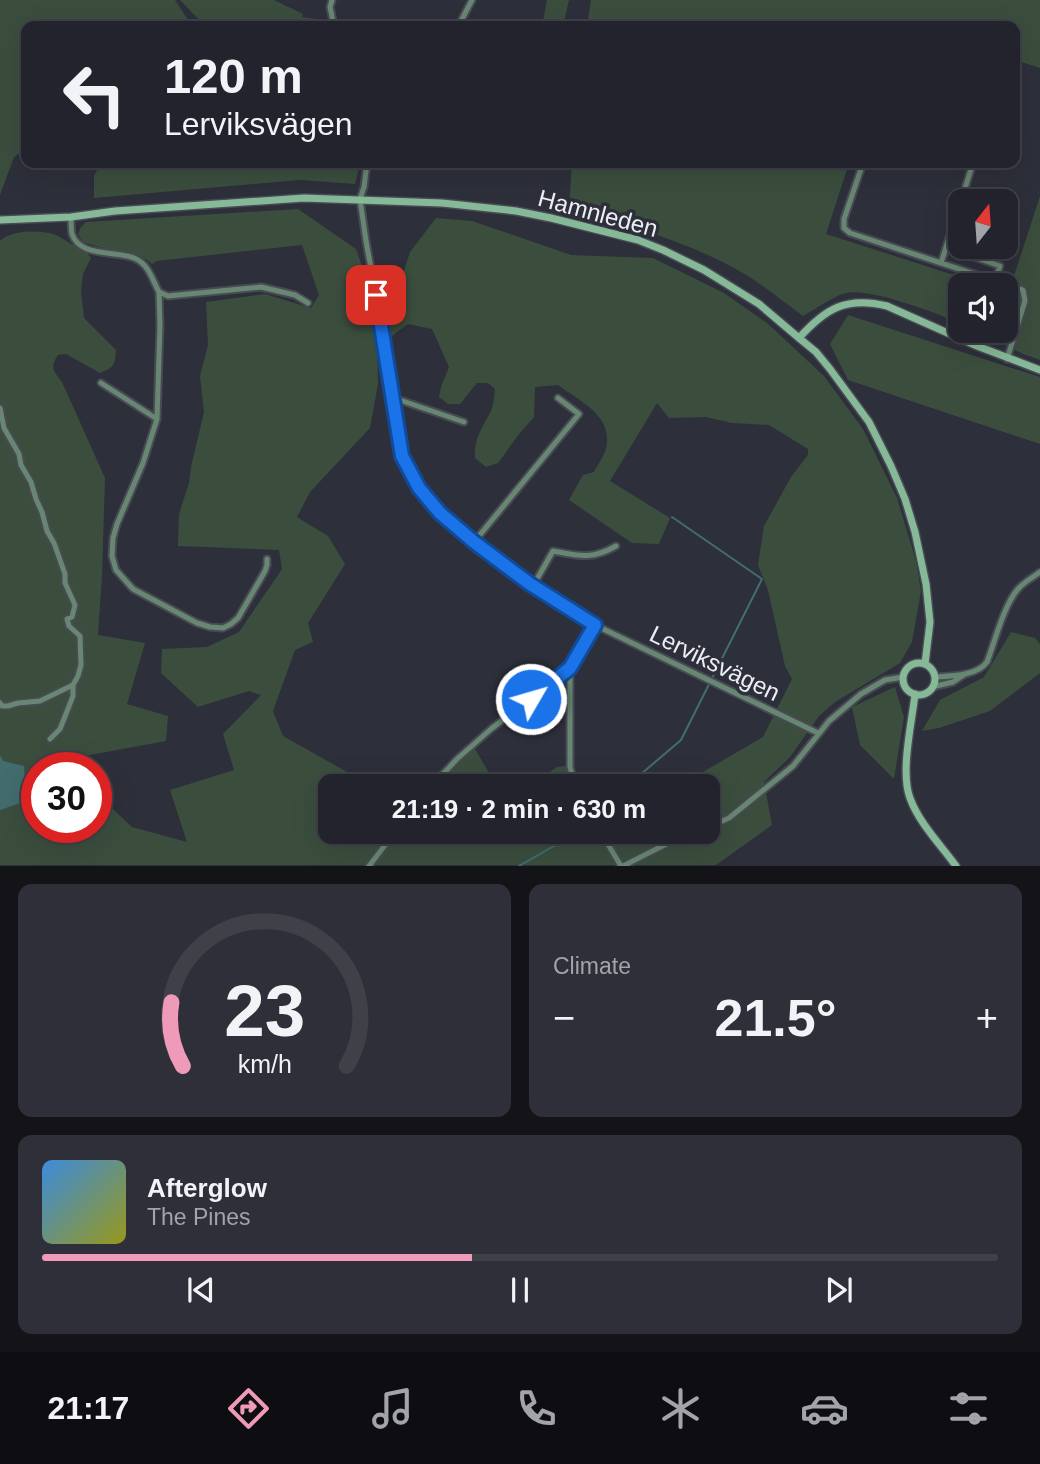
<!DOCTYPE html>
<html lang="en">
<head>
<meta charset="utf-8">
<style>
	:root { --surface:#22232c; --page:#2e2f38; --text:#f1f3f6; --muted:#a2a4a9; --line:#3f4048; --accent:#ef9ab9 }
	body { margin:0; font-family:Arial,sans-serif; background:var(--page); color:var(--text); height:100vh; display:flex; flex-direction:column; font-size:26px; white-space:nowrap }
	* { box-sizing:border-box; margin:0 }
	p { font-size:23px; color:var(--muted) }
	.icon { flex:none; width:38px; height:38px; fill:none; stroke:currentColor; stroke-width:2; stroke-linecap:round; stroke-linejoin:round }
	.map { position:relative; height:866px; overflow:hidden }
	.panel { display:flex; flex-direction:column; gap:18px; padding:18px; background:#131318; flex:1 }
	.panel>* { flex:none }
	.top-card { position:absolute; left:21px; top:21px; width:999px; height:147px; border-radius:14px; box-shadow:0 7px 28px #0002,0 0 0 2px var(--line); background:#22232c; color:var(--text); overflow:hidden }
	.needle { width:46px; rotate:17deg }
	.controls { position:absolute; left:948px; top:189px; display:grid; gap:14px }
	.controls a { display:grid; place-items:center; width:70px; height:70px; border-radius:14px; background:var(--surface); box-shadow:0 7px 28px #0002,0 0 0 2px var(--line); font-size:35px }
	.speed { position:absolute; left:21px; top:752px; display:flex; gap:14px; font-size:35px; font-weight:700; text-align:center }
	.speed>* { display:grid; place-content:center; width:91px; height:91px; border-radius:50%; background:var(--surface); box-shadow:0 7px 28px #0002,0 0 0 2px var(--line); line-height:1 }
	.speed .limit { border:10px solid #d22; background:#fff; color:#111 }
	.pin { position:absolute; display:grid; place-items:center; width:60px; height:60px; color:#fff; margin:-30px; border-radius:14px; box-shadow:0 4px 10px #0006 }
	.me { position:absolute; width:77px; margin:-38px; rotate:52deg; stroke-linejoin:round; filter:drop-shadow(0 0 5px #0008) }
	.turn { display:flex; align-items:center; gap:24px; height:147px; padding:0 28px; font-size:32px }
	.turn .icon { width:91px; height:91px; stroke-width:2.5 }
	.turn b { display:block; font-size:49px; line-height:60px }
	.big { font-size:52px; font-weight:600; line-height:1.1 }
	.panel .tile { flex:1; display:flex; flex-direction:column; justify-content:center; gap:10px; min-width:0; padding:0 24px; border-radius:14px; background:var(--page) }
	.panel .dial { align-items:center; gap:0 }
	.dial svg { height:182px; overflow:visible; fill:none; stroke:var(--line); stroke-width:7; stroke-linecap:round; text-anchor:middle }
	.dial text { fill:var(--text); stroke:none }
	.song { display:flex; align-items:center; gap:21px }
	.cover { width:84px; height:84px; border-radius:10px; background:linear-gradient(135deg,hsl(210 70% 55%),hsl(60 70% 35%)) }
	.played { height:7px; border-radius:4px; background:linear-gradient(90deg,var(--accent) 45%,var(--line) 45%) }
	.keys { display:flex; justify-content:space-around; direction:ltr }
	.heat { display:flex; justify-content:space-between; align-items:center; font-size:38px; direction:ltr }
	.panel .tiles { flex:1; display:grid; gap:18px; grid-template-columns:1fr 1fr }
	.tile:last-child { grid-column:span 2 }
	.trip { position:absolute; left:318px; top:774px; width:402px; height:70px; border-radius:14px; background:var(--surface); box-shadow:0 7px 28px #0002,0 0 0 2px var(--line); font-weight:600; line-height:70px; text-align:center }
	.tab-bar { display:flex; height:112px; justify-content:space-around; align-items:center; background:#0e0e12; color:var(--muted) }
	.tab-bar .icon { width:49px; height:49px }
	.tab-bar .selected { color:var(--accent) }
	.tab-bar b { font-size:32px; color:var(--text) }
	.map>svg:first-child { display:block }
	.green { fill:#3b4e3e; fill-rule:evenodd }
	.water { fill:#426d6e }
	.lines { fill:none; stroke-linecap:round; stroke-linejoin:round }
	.stream { stroke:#426d6e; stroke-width:2 }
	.street-casing { stroke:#484a54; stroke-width:9 }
	.secondary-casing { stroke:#484a54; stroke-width:10 }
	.street { stroke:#688772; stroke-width:5 }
	.secondary { stroke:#86b997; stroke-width:7 }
	.route-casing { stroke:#114b97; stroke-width:18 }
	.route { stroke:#1a73e8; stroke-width:12 }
	.labels { text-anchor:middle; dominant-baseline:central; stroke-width:7; stroke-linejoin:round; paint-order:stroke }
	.street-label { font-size:24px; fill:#edeef5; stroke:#2d2f3a }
</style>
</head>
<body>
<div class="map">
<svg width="1040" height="866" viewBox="0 0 1040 866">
	<rect width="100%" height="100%" fill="#2d2f3a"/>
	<path class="green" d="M0,0H175L188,20L196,26H26V149L14,157L0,195Z
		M180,0H274L303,14L302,17L324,20V26H205Z
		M547,0H569L563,26H540L543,21Z
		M591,0H1040V68L1015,60V26H914L897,20L895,26H587Z
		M101,163H360L355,184L300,180L94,198V176Z
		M572,163H849L826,234L985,285H961V324C937,313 870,288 846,293C836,295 814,310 803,316C780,299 757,280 732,267C683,240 622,224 569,207Z
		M1040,196V360L1023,354L976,331H1006V292L1011,285Z
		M298,209L356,249L374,300L397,293L410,252L436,218L472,221L571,255L653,258L724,293L767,323L824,376L863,429L897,498L916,561L921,591L912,642L900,663L835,702L819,716L790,757L764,782L772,825L716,865H0V241C11,230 38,230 53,234C64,238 76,248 87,253L91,258L83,274L81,291L84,318L116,350C115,366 114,367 100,373L66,354L58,355C49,368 54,371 62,382L105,478L102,576L98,635L145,643L127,704L168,716L166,741L63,760L71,768H37V828H96V793L132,827L187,842L170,790L234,770L223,734L261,695L249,691L198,707L161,673L162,649L207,647L239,632L282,569L279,550L178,546L179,514L189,483L191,467L204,412L200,376L208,345L206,302L265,294L311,308L319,295L302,245L156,261L152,264C137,252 133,254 116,251C105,249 94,245 83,242L78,234L81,227L86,222ZM408,324L432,329L449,367L441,387L439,397L448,404H460L477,383H488L495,389C494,396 494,404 491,411C482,429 474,437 475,458L486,467L498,463L519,434L534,417L535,387L558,385C577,399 609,414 607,441C607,453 599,462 594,472L583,475L569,500L632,543L659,544L670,518L610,481L657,403L669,418L706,417L732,423L769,425L808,449V455L791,477L764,526L758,565L768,590L785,666L792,679L763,737L679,786H709V831H331V786H372L283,736L273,711L295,650L313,642L308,623L345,564L328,536L297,517L310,492L370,428L378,384L377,347Z
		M848,315L1040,377V444L848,380L830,344Z
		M1011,632L1035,638L1040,644V673L990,711L939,728L922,731L940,700L984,677Z
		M895,687L904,717L894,779L860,745L852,707Z
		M475,749L492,778L509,786H424L457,754Z
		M572,765L582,786H529L557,767Z"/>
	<path class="water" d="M0,755L3,761L24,766L25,782L29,800L0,810Z"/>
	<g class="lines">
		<path class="stream" d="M627,786L681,740L762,579L672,517
			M519,866L580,831"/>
		<g class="street-casing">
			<path id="street" d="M332,0L330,7L334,26
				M454,26L461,21L472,0
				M367,163L364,187L360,199L366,241L382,328L397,434L402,456L419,489L440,513L474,542L529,584L595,625L818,733
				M863,163L844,219V228L850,233L1023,290L1025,301L1007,359
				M961,201L973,163
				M71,217C71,222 71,229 72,234C81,261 125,247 142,263C150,269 154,283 159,292L168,296L261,287L295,295L308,303
				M946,247L1000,266L995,281
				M941,263L961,201
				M159,292L160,325L157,419L143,463L117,524L113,538L112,556L116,570L133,589L197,623L210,627L223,628L231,624L238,618L265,571L267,565V559
				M101,383L157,419
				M391,397L464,422
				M0,408L4,428L19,454L21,465L31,482L36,499L42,512L47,531L54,543L65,574V583L75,605L72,617L67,619L69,626L80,636L81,665L78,676L73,685V696L60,729L50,739
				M474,542L579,414L558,398
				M533,586L553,551C579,556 592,560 616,546
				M570,668V767L575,786
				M935,677C951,676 977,676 987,662C995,641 1004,605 1018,589C1024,582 1032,578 1040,572
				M932,687L953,682L965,674
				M0,703L2,706H8L18,703L40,701L73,685
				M432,786L457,759L491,729L570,668L595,625
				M709,827L729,818L793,766L829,721L861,694L885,680L903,677
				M600,831L621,866
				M369,866L396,831
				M623,866L692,831"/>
		</g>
		<g class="secondary-casing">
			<path id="secondary" d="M0,220L71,217L115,211L304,198L442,203L516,211L551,218L638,240L663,250L704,270L759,304L799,338L816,352L830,369L869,422L891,466L905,499L915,532L926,584L930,622L925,664
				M799,338C826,308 847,296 887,306L977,346L1040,370
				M903 679a16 16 0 1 1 32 0a16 16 0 1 1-32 0Z
				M915,694C912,722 900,772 910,798C919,823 940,844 956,866"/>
		</g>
		<use href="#street" class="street"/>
		<use href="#secondary" class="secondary"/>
	</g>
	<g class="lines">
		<g class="route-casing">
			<path id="route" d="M376,295L402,456L419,488L440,513L474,542L530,584L595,625L570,668L531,699"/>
		</g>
		<use href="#route" class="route"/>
	</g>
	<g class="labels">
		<g class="street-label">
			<text transform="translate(598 213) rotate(15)">Hamnleden</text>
			<text transform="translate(715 663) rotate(26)">Lerviksvägen</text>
		</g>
	</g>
</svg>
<div class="controls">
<a><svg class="needle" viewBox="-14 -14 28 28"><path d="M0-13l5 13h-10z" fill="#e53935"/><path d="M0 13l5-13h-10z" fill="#a2a4a9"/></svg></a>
<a><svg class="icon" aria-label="sound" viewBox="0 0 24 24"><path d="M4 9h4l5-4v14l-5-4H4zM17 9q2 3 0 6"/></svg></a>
</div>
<div class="speed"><div class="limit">30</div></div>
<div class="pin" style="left:376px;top:295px;background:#d93025"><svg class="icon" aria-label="arrive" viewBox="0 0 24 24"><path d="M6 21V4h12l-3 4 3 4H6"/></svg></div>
<svg class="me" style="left:531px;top:699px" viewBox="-20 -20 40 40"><circle r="17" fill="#1a73e8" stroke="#fff" stroke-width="3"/><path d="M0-11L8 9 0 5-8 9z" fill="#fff"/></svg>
<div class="trip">21:19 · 2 min · 630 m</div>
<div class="top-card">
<div class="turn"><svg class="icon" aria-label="left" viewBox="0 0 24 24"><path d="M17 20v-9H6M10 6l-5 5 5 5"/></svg><div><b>120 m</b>Lerviksvägen</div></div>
</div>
</div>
<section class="panel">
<div class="tiles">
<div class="tile dial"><svg viewBox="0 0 100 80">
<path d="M14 69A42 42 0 1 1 86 69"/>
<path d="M14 69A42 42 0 0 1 9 41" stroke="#ef9ab9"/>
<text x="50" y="56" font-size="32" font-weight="700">23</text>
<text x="50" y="72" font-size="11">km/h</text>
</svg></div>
<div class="tile"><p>Climate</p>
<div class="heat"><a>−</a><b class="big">21.5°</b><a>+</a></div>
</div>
<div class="tile">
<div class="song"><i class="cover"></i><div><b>Afterglow</b><p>The Pines</p></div></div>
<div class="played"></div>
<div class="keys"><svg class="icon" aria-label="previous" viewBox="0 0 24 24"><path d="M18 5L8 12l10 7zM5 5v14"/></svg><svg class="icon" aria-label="pause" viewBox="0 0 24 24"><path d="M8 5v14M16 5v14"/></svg><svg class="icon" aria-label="next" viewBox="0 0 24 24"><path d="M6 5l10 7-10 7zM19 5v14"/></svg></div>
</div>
</div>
</section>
<nav class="tab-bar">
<b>21:17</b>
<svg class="icon selected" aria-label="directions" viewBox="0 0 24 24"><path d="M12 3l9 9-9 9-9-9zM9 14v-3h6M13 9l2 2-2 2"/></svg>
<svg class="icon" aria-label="music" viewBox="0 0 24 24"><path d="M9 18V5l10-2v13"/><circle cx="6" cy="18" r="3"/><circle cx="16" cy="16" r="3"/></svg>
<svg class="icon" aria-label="phone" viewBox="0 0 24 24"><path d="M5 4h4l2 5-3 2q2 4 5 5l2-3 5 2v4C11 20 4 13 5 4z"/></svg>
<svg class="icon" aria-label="climate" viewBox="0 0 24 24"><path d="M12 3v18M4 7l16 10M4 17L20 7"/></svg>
<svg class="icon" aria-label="car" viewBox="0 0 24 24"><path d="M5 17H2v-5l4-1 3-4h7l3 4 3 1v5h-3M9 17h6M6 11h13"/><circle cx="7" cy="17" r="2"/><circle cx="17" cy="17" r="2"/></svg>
<svg class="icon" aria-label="filters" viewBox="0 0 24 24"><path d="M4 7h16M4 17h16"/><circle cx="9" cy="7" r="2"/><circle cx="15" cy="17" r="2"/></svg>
</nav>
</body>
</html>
